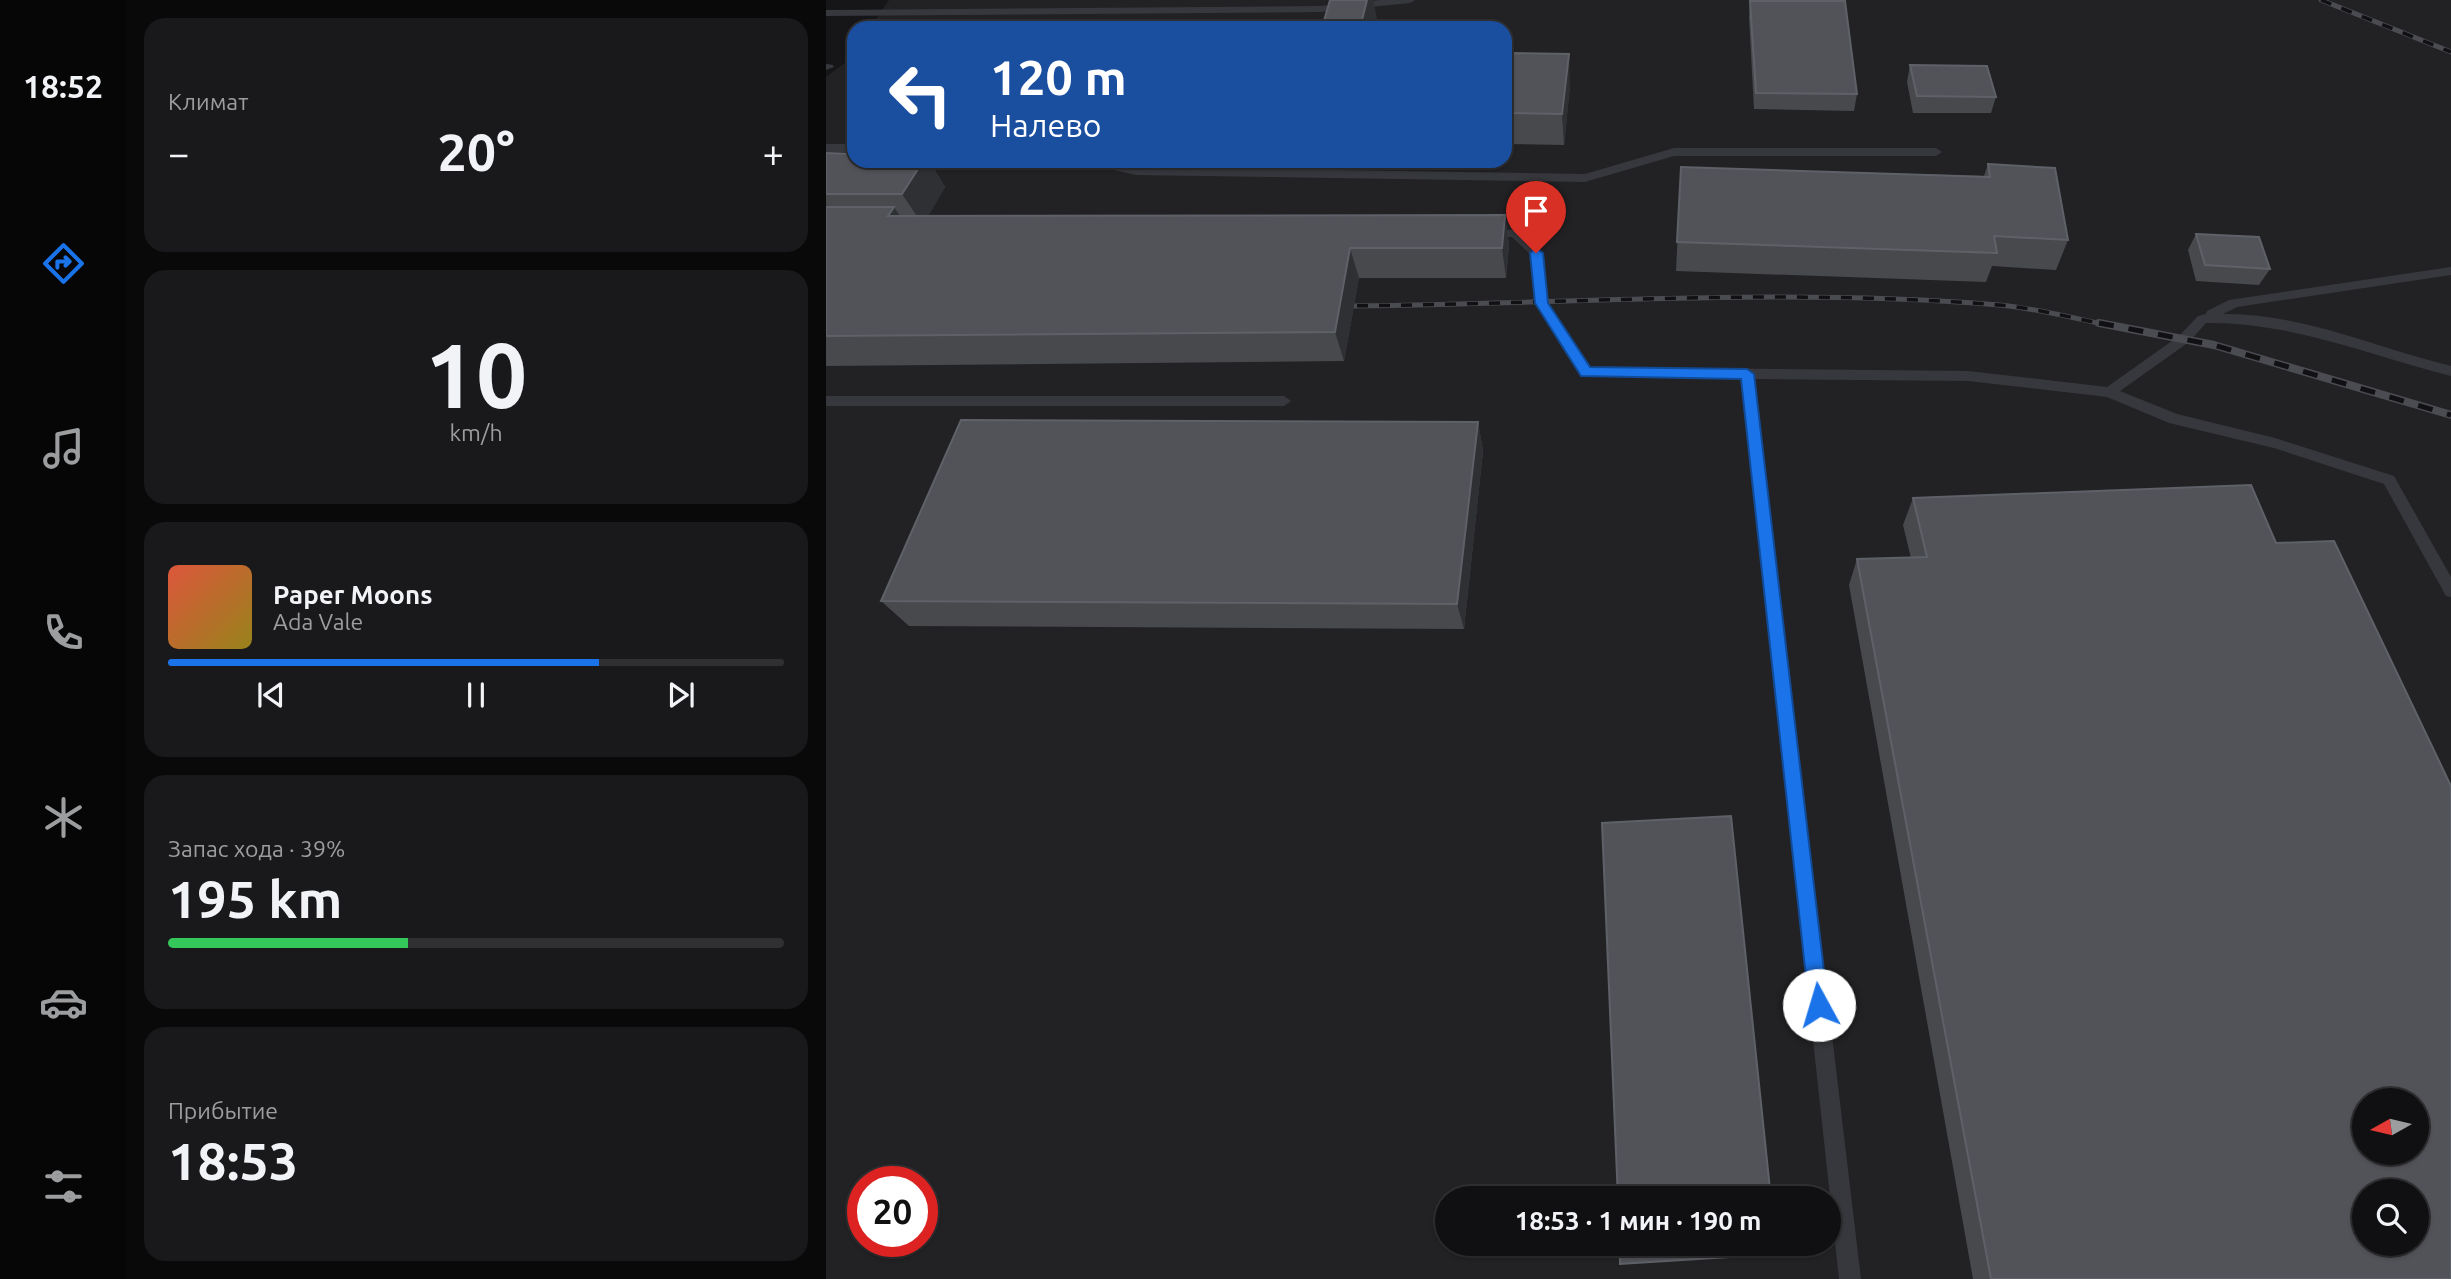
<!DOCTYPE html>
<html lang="ru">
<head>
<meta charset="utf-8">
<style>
	:root { --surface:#101012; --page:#19191b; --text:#f1f3f6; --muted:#9c9d9f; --line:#303032; --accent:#1a73e8 }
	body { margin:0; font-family:Ubuntu,sans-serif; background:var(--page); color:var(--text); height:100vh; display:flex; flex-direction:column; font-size:26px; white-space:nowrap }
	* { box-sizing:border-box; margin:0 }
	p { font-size:23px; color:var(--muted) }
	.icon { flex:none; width:38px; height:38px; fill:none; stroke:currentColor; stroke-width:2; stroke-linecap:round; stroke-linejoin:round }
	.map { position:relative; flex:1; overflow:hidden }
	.drawer { display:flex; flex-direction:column; gap:18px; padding:18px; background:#09090a; width:700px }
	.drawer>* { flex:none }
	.hud { position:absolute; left:21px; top:21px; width:665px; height:147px; border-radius:21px; box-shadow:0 2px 5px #0004,0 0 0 2px var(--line); background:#1a4fa0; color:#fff; overflow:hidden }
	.needle { width:46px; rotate:262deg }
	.controls { position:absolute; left:1526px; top:1088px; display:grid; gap:14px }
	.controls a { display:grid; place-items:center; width:77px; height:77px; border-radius:50%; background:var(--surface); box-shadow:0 2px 5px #0004,0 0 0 2px var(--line); font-size:35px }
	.speed { position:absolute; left:21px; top:1166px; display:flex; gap:14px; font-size:35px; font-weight:700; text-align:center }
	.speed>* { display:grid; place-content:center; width:91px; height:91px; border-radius:50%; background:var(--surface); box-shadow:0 2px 5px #0004,0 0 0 2px var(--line); line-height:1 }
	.speed .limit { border:10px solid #d22; background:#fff; color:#111 }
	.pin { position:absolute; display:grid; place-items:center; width:60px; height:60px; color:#fff; margin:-72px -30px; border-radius:50% 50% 50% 0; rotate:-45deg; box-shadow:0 0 7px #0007 }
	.pin .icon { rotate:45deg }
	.me { position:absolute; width:77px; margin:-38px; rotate:354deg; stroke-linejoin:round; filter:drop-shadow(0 0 5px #0008) }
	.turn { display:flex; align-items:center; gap:24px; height:147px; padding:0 28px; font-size:32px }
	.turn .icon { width:91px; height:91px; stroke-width:2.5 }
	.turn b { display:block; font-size:49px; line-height:60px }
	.big { font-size:52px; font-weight:600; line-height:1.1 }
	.drawer .card { flex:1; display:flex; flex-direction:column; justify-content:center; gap:10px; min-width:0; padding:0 24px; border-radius:21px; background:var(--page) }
	.drawer .dial { align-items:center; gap:0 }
	.dial b { font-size:91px; line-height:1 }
	.song { display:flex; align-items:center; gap:21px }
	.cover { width:84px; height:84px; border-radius:10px; background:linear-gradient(135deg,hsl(10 70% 55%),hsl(50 70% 35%)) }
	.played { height:7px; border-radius:4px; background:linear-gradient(90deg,var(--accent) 70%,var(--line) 70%) }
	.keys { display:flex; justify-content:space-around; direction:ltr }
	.heat { display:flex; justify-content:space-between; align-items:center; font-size:38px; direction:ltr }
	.charge { height:10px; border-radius:5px; background:linear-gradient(90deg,#34c759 39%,var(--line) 0) }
	.trip { position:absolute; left:609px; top:1186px; width:406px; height:70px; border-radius:35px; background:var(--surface); box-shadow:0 2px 5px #0004,0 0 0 2px var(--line); font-weight:600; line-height:70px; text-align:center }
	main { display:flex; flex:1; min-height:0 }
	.menu { display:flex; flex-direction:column; width:126px; justify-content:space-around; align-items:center; background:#060607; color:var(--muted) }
	.menu .icon { width:49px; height:49px }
	.menu .selected { color:var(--accent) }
	.menu b { font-size:32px; color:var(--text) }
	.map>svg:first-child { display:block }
	.built { fill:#222225; fill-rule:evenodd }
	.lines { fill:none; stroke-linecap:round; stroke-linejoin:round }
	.service { fill:#37383d; fill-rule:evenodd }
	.rail-far1-casing { stroke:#4a4c52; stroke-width:5 }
	.rail-casing { stroke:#4a4c52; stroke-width:8 }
	.rail-far1 { stroke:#111113; stroke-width:3.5; stroke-dasharray:11; stroke-linecap:butt }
	.rail { stroke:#111113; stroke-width:5; stroke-dasharray:15; stroke-linecap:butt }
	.wall { fill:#47494d }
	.shaded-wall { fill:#2f3033 }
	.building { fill:#525359; stroke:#5f6168; stroke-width:2; fill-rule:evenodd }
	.route { fill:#1a73e8; stroke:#114b97; stroke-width:2 }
</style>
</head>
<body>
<main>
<nav class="menu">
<b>18:52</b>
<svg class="icon selected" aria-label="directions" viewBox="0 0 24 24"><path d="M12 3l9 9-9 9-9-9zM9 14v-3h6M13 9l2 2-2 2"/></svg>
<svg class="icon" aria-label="music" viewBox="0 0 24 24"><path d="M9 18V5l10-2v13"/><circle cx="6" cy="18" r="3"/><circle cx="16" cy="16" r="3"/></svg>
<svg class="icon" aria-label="phone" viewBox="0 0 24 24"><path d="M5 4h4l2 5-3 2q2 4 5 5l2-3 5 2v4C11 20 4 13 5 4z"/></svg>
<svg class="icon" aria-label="climate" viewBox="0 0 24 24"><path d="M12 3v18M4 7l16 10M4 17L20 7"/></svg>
<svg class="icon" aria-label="car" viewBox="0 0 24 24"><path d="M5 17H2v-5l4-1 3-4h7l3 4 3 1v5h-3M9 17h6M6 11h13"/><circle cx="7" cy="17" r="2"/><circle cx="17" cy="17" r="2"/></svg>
<svg class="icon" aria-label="filters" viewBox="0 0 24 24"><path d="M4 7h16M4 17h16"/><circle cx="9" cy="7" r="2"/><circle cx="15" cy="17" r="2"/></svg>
</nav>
<section class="drawer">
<div class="card"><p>Климат</p>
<div class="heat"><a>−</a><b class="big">20°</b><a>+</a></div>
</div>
<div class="card dial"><b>10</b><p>km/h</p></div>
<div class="card">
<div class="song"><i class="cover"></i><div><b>Paper Moons</b><p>Ada Vale</p></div></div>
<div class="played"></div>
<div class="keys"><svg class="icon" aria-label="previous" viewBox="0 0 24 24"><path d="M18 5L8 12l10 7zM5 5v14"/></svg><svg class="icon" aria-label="pause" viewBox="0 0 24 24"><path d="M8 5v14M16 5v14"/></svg><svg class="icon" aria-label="next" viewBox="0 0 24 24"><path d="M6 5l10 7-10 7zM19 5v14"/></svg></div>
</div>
<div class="card"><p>Запас хода · 39%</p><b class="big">195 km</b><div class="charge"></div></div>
<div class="card"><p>Прибытие</p><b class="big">18:53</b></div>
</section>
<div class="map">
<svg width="1625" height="1279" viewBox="0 0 1625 1279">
	<rect width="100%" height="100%" fill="#161618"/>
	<path class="built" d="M63,0H1625V1279H0V77L20,62L28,51V161H679V28H44ZM1538,1101H1591V1153H1538ZM37,1181H96V1241H37ZM1538,1192H1591V1244H1538ZM621,1199H1003V1244H621Z"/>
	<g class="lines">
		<path class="service" d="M554,0H589L584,3L494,12L0,16V10L494,6Z
			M0,64L7,65L8,67L0,70Z
			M0,144H28V152H0Z
			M848,148H1110L1116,152L1110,156H848L759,182L310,175L261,164L259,161H281L310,167L759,174Z
			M661,229L693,230L716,253L721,303L764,367L1142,371L1281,387L1353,336L1372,316L1380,314L1381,311L1403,300L1625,267V275L1411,307L1397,314C1475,313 1550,348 1625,366V376C1543,355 1466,322 1380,323L1363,342L1294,391L1351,414L1449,438L1568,476L1625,577V597L1620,596L1558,484L1448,448L1343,423L1281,397L1142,381L928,379L1035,1279H1013L915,378L755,375L709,303L704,254L686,237L657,236L655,233Z
			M0,396H458L465,401L458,406H0Z"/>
		<g class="rail-far1-casing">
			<path id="rail-far1" d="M1495,0L1625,52
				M509,306C730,305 952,287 1173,305C1209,308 1246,318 1282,325"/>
		</g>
		<g class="rail-casing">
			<path id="rail" d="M1273,323L1388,345L1625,415"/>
		</g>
		<use href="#rail-far1" class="rail-far1"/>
		<use href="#rail" class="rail"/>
	</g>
	<path class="wall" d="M924,1L1031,94L1028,111L928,109L923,17Z
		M679,53L744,85L738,145L679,144Z
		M1084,65L1170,97L1165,113H1087L1081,82Z
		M0,153L28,161H103L119,187L102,216L679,215L683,245L680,278H533L518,361L0,366Z
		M1162,164L1242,240L1230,270L1166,266L1160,282L850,271L855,167L1158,176Z
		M1370,234L1444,269L1433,285L1370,281L1362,250Z
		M652,422L657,451L638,629L83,626L55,601Z
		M1087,498L1450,543L1625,1279H1147L1023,585L1031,559L1085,558L1077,525Z"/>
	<path class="shaded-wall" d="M541,0H547L551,18L548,28H534Z
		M743,54L744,85L738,145L736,114Z
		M97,161H103L119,187L97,225L76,194Z
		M68,207L89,238L62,216Z
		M679,215L683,245L680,278L676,248Z
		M524,248L533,278L518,361L509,332Z
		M652,422L657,451L638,629L631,604Z"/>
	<path class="building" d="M504,0H541L534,28H496Z
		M924,1H1019L1031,94L930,93Z
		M679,53L743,54L736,114L679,113Z
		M1084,65L1161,66L1170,97L1091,96Z
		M0,153L28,154V161H97L76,194H0Z
		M1162,164L1229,168L1242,240L1168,236L1171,253L851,242L855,167L1164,177Z
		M0,207H68L62,216L679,215L676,248H524L509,332L0,336Z
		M1370,234L1433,237L1444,269L1379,265Z
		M135,420L652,422L631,604L55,601Z
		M1425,485L1450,543L1508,541L1625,786V1279H1165L1031,559L1101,557L1087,498ZM1538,1101H1591V1153H1538ZM1538,1192H1591V1244H1538Z
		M905,816L945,1199H792L776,823Z
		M794,1244H950L951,1254L794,1264Z"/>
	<path class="route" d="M710,248L717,253L722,303L764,367L921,369L928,374L1002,1005L999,1011L993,1014L986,1011L983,1005L915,379L755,376L709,303L704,253Z"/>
</svg>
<div class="controls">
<a><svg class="needle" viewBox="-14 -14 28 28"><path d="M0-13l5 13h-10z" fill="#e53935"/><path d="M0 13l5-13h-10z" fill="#9c9d9f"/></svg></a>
<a><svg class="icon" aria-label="search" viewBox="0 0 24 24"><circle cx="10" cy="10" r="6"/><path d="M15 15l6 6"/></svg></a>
</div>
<div class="speed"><div class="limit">20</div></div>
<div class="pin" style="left:710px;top:253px;background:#d93025"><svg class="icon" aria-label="arrive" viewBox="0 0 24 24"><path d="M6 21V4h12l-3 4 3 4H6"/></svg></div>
<svg class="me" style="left:993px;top:1005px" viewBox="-20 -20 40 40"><circle r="19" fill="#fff"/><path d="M0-13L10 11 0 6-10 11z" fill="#1a73e8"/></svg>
<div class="trip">18:53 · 1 мин · 190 m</div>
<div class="hud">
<div class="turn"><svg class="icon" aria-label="left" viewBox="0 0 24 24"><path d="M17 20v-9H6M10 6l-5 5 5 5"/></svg><div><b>120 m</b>Налево</div></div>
</div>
</div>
</main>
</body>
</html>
